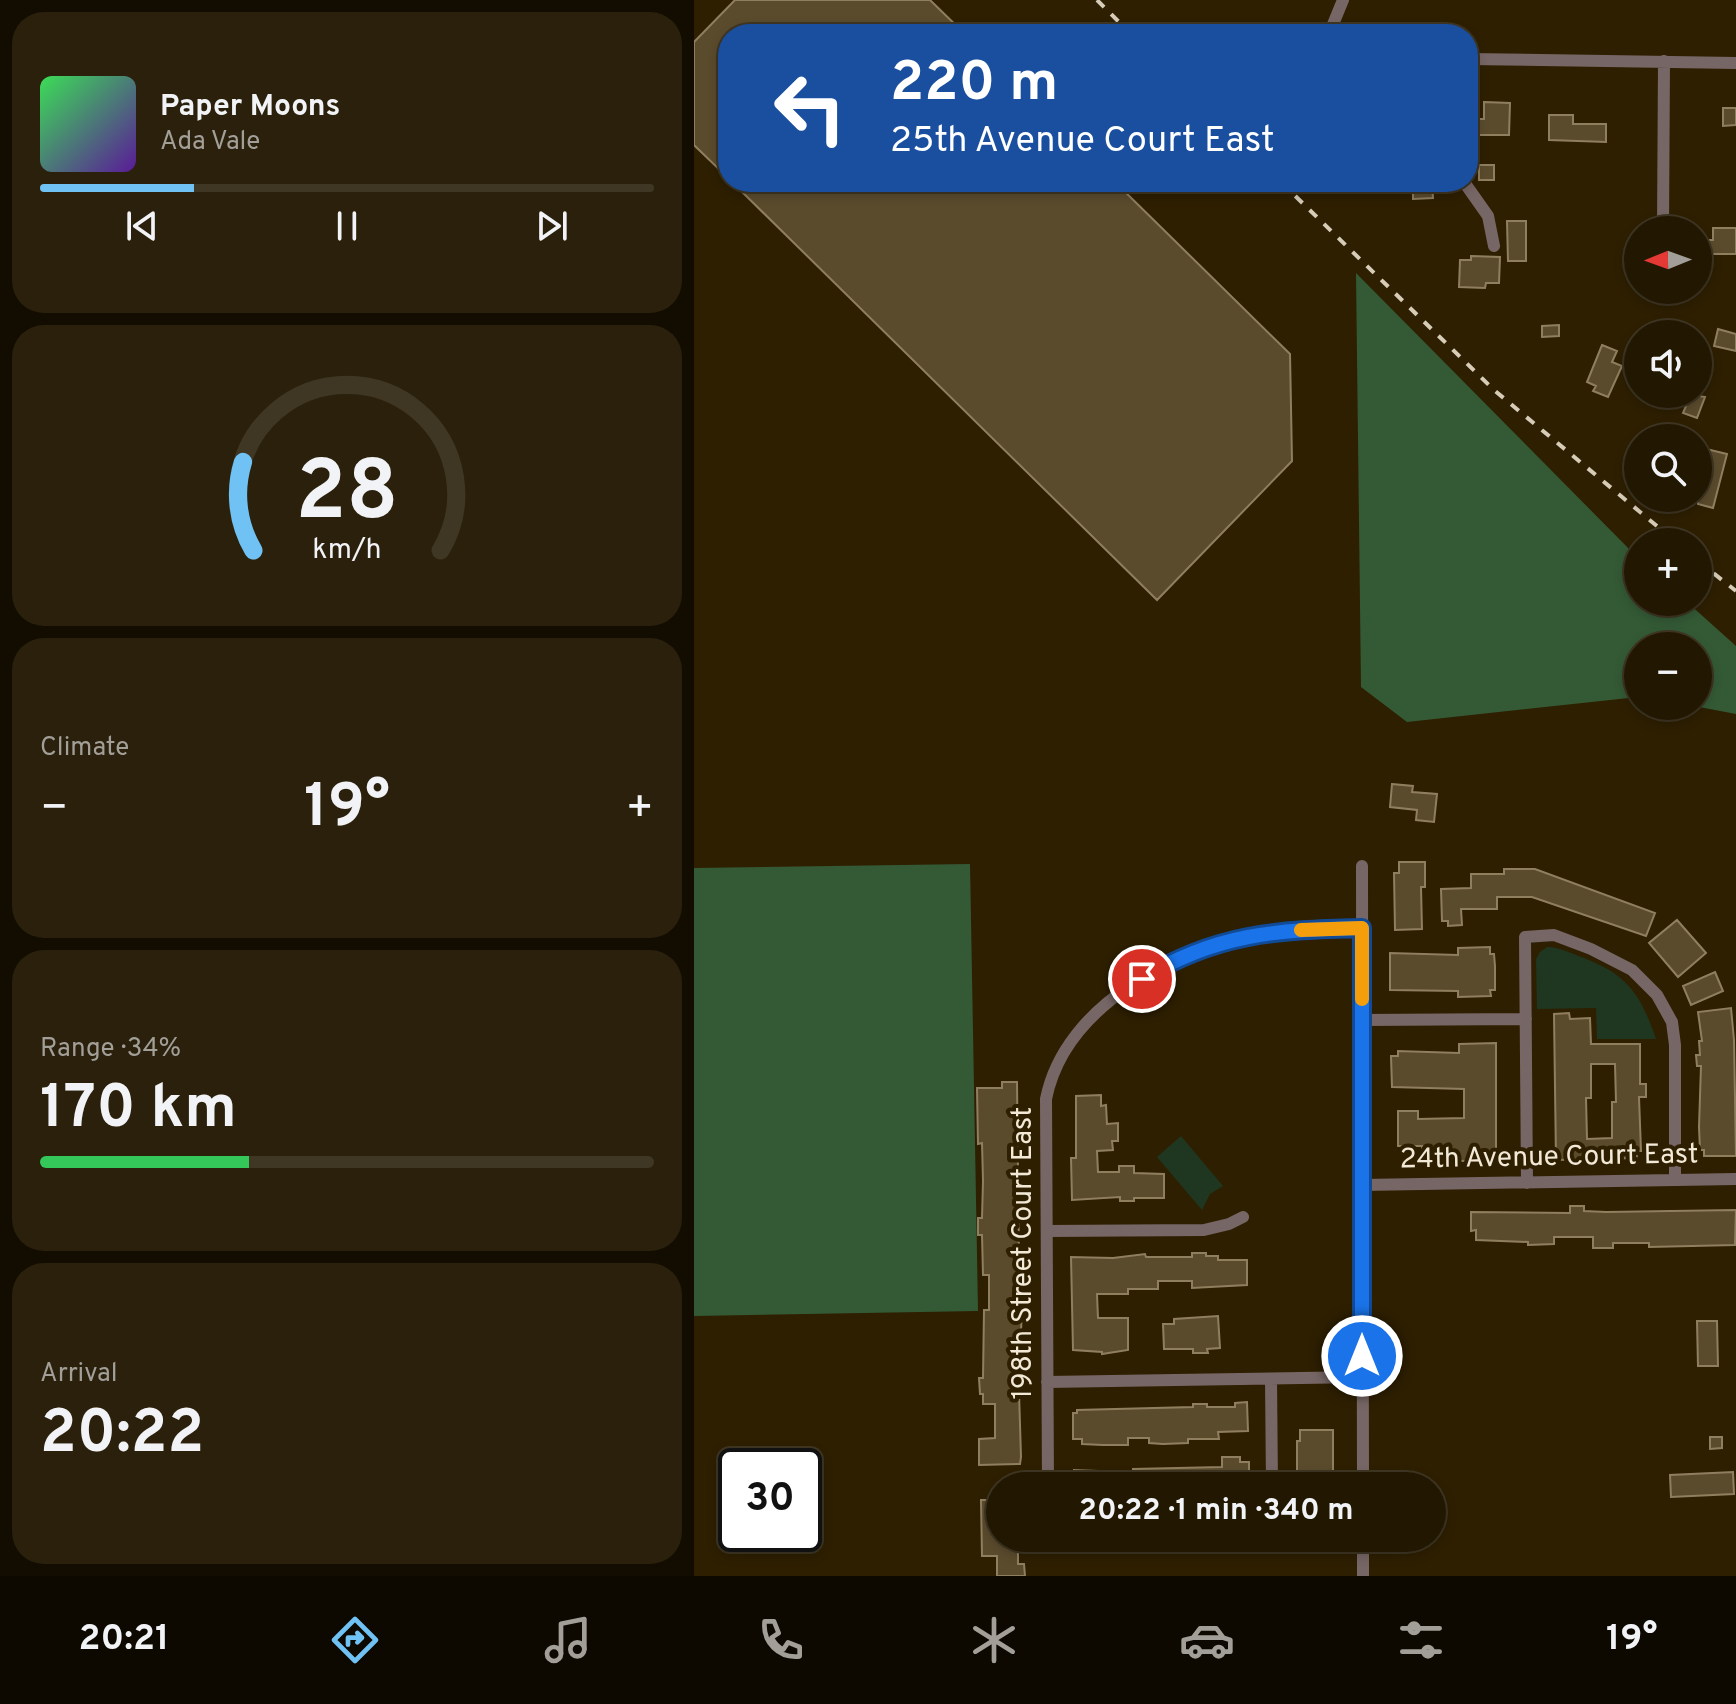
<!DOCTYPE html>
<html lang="en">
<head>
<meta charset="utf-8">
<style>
	:root { --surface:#221701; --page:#2a200b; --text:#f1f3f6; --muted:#a29f99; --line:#3f3623; --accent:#70c1f4 }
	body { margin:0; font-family:Overpass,sans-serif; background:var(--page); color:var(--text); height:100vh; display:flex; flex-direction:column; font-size:30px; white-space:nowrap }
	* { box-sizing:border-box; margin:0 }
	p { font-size:26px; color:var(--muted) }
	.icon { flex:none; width:44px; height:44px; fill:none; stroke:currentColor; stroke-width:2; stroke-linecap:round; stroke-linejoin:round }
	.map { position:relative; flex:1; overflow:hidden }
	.details { display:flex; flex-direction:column; gap:12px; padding:12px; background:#130d01; width:694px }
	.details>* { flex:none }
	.guide { position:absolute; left:24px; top:24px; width:760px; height:168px; border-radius:32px; box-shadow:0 4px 12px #0003,0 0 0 2px var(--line); background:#1a4fa0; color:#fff; overflow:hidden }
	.needle { width:52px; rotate:269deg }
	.fabs { position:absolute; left:930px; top:216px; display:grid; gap:16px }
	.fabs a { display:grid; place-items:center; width:88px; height:88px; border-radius:50%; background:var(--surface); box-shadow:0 4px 12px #0003,0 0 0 2px var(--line); font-size:40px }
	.speed { position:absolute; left:24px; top:1448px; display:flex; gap:16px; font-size:40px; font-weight:700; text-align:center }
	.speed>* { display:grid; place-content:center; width:104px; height:104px; border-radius:50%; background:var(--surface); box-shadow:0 4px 12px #0003,0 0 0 2px var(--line); line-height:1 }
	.speed .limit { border:4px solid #111; border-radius:12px; background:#fff; color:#111 }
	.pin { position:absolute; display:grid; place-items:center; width:68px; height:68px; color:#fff; margin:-34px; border:4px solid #fff; border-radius:50%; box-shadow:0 2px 8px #0007 }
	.me { position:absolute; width:88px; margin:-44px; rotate:0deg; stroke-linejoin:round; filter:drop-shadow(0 0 6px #0008) }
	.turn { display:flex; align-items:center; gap:28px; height:168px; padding:0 40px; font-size:36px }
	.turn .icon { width:104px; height:104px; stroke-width:2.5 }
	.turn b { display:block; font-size:56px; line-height:68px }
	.big { font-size:60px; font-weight:700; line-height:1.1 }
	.details .card { flex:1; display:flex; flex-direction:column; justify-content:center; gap:12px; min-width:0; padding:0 28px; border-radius:32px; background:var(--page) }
	.details .dial { align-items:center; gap:0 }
	.dial svg { height:208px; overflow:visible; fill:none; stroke:var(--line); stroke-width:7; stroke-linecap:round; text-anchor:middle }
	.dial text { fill:var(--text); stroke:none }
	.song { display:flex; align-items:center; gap:24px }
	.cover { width:96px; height:96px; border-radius:12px; background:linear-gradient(135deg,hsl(130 70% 55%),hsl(270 70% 35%)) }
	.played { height:8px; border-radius:4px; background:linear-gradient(90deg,var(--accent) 25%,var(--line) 25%) }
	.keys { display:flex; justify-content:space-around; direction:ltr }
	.heat { display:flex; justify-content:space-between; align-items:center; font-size:44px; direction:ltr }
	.charge { height:12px; border-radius:6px; background:linear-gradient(90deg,#34c759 34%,var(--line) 0) }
	.trip { position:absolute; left:292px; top:1472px; width:460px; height:80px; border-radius:40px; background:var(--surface); box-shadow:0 4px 12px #0003,0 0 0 2px var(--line); font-weight:700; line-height:80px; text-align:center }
	.tabs { display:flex; height:128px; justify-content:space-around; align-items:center; background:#0e0900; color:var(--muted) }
	.tabs .icon { width:56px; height:56px }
	.tabs .active { color:var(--accent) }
	.tabs b { font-size:36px; color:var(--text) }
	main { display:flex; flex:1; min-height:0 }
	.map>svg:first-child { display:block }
	.green { fill:#1f3720 }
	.forest { fill:#345a35 }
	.building { fill:#5b4b2d; stroke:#907f5f; stroke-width:2; fill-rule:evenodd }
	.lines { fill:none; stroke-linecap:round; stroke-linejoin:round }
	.minor { stroke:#766; stroke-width:12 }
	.rail { stroke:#d6ccb8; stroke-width:4; stroke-dasharray:10 10; stroke-linecap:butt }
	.route-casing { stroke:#114b97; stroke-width:20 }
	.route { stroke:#1a73e8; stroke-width:14 }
	.slow { stroke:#f59e0b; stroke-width:14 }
	.labels { text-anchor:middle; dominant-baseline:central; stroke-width:8; stroke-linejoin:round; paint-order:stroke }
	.street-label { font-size:28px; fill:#f2e9d7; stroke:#2e1f01 }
</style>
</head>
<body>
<main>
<section class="details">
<div class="card">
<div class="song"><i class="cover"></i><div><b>Paper Moons</b><p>Ada Vale</p></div></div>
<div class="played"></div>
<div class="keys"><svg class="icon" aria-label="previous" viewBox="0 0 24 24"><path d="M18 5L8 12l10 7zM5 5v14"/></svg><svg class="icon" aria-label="pause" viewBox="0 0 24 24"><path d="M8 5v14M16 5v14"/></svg><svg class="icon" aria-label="next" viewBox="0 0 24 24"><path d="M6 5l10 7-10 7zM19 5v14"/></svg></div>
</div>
<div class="card dial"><svg viewBox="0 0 100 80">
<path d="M14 69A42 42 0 1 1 86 69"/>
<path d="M14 69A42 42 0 0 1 10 35" stroke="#70c1f4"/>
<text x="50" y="56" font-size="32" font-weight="700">28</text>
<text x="50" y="72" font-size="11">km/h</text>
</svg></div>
<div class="card"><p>Climate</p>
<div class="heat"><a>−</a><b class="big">19°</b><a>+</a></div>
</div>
<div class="card"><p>Range · 34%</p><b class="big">170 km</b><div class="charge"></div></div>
<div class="card"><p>Arrival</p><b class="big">20:22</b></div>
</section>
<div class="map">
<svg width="1042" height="1576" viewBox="0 0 1042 1576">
	<rect width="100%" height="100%" fill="#2e1f01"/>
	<path class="green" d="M853,947C866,947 878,954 890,958C934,975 947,995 962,1039H903L902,1008L843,1009L842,959L846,952Z
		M487,1136L529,1186L516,1194L508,1210L463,1157Z"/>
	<path class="forest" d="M662,273L944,558V602H993L1042,646V714L1000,706H1004V646H944V697L713,722L667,687Z
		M276,864L284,1311L0,1316V868Z"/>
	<path class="building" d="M41,0H236L271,34H34V178L0,145V42Z
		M790,102L816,103L815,135H785V119H790Z
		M1029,108H1042V125L1029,126Z
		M855,115H879V124H912V142L855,140Z
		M785,165H800V180H785Z
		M38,182H421L596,354L598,461L463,600Z
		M719,182H738L739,198L719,199Z
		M813,221H832V261H814Z
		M1019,228H1042V254H1008V240H1019Z
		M777,256L806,257L805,283H792L791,288L765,287L766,260H777Z
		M865,325V336L848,337V326Z
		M1024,329L1042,334V351L1020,346Z
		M908,345L923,351L918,362L928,366L914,397L899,391L902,386L893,382Z
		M993,394L1011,397L1003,418L989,413L992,406L989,404Z
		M1004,447L1033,454L1019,508L1004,504Z
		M698,784L719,786L718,792L743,794L740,822L722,820L723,810L696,807Z
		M705,862H731V887H727L728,929L701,930L700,873H705Z
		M810,869H841L961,913L952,936L838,897H803V909H767L768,925L754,926V921H748L747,889L777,888V874H810Z
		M983,920L1012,953L984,977L955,943Z
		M796,947V954H800L801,966V990H796L797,996L764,997V991L696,990V953L764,955V948Z
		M1021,972L1029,991L997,1005L989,986Z
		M1037,1008L1040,1040L1042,1156H1010V1150H1006L1005,1127L1007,1066H1003L1002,1055H1006L1005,1041H1008L1004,1012Z
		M875,1013L876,1019L896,1018L897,1044H946V1084H952V1097H945L947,1151H942L943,1158L862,1160L860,1014ZM897,1064H921L922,1102H918V1138L893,1139L892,1098H897Z
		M802,1043V1160L766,1161V1155L728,1156V1146H704V1111H724V1119L770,1118V1089L698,1087L697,1056H704V1051L765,1053V1044Z
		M308,1082H323L325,1260L328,1304L325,1392L327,1457L326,1464L285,1465V1439L301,1438V1404H289V1394H286L285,1378H289L290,1310H295V1275H289L288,1235H284V1218H288L289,1181L288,1143L284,1144L283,1088H308Z
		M407,1095V1106L412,1105L413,1124L424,1123V1141H418L419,1150L403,1151L404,1172H425V1166H440V1173L470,1174V1198H440V1201H426V1197L378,1200L377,1158H382V1096Z
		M876,1206H890V1211L912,1212L1042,1210L1041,1245L955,1247V1243H919V1248H899V1237H860V1244L834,1245V1242L782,1240V1230L777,1231V1212L876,1213Z
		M498,1253H512V1256H524V1260H553V1285L498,1288V1281H464V1289H434V1294H403L404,1318H434V1350L408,1354V1352L379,1350L377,1257L419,1258L451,1254L452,1257H498Z
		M524,1316L526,1348L513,1349L514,1353H499V1349H470L469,1324H480V1319Z
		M1003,1321H1023L1024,1366H1004Z
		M553,1402L554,1431L524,1432L525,1439H494V1443L469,1444L455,1443V1438H434V1445H409L388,1444V1439H379V1413H383V1410L499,1407V1404H513V1407H541V1403Z
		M606,1430H639V1486H603V1441H606Z
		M1016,1437H1028V1448L1016,1449Z
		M528,1457H546V1462H555V1486H380V1470L404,1471V1474H439V1469L528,1467Z
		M1039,1472L1040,1494L977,1497L976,1475Z
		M287,1500H306V1538H320V1542H324V1564H330L331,1576H303V1556H288Z"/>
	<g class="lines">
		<path class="minor" d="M635,34L649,0
			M774,59L1042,63
			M770,182L794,216L800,246
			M969,230L970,61
			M967,299L968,290
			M668,866L669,1486
			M668,1020L832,1019
			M833,1183L831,937L860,935L897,949L938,970L963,995L978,1022L981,1045V1180
			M668,1185L1042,1179
			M353,1231L510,1230L535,1224L549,1217
			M577,1379L578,1486
			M353,1382L668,1377
			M354,1486L352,1099C371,1003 487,946 576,932C606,927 638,929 668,928
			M669,1538V1576"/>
		<path class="rail" d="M403,0L437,34
			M587,182L800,390L982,542
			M1004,561L1042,591"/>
	</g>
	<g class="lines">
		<g class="route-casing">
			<path id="route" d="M448,979C522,933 584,930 668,928V1356"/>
		</g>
		<use href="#route" class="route"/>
		<path class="slow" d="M607,930L668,928V999"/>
	</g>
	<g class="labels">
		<g class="street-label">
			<text transform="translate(855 1158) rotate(-1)">24th Avenue Court East</text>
			<text transform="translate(330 1253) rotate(-90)">198th Street Court East</text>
		</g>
	</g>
</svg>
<div class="fabs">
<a><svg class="needle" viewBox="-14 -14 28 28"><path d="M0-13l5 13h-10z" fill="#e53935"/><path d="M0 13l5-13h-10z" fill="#a29f99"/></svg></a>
<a><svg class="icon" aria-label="sound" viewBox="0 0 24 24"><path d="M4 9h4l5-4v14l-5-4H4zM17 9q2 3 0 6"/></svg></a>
<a><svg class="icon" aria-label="search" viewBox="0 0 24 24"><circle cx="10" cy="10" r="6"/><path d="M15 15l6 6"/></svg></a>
<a>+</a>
<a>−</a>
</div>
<div class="speed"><div class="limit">30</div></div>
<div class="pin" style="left:448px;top:979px;background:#d93025"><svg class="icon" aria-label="arrive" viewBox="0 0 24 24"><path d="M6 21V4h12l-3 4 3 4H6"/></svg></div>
<svg class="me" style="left:668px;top:1356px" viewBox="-20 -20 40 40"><circle r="17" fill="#1a73e8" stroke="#fff" stroke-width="3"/><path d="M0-11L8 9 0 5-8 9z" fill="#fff"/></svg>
<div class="trip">20:22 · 1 min · 340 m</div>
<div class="guide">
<div class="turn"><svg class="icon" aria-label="left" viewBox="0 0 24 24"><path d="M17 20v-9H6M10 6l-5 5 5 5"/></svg><div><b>220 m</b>25th Avenue Court East</div></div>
</div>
</div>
</main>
<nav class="tabs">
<b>20:21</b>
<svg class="icon active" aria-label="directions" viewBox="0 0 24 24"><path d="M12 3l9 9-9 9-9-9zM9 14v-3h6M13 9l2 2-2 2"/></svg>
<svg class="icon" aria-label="music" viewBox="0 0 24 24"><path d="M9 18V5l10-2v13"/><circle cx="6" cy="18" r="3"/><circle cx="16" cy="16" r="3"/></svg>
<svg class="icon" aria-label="phone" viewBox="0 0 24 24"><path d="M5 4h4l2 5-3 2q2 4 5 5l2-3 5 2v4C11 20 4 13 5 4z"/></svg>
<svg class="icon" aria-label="climate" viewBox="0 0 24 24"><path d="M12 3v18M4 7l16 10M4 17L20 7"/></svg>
<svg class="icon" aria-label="car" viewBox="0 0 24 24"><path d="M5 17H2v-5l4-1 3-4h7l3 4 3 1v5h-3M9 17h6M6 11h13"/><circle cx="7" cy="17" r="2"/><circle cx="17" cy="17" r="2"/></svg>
<svg class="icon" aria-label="filters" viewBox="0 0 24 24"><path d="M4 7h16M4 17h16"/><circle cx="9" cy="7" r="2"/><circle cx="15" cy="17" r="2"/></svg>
<b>19°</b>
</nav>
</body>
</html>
